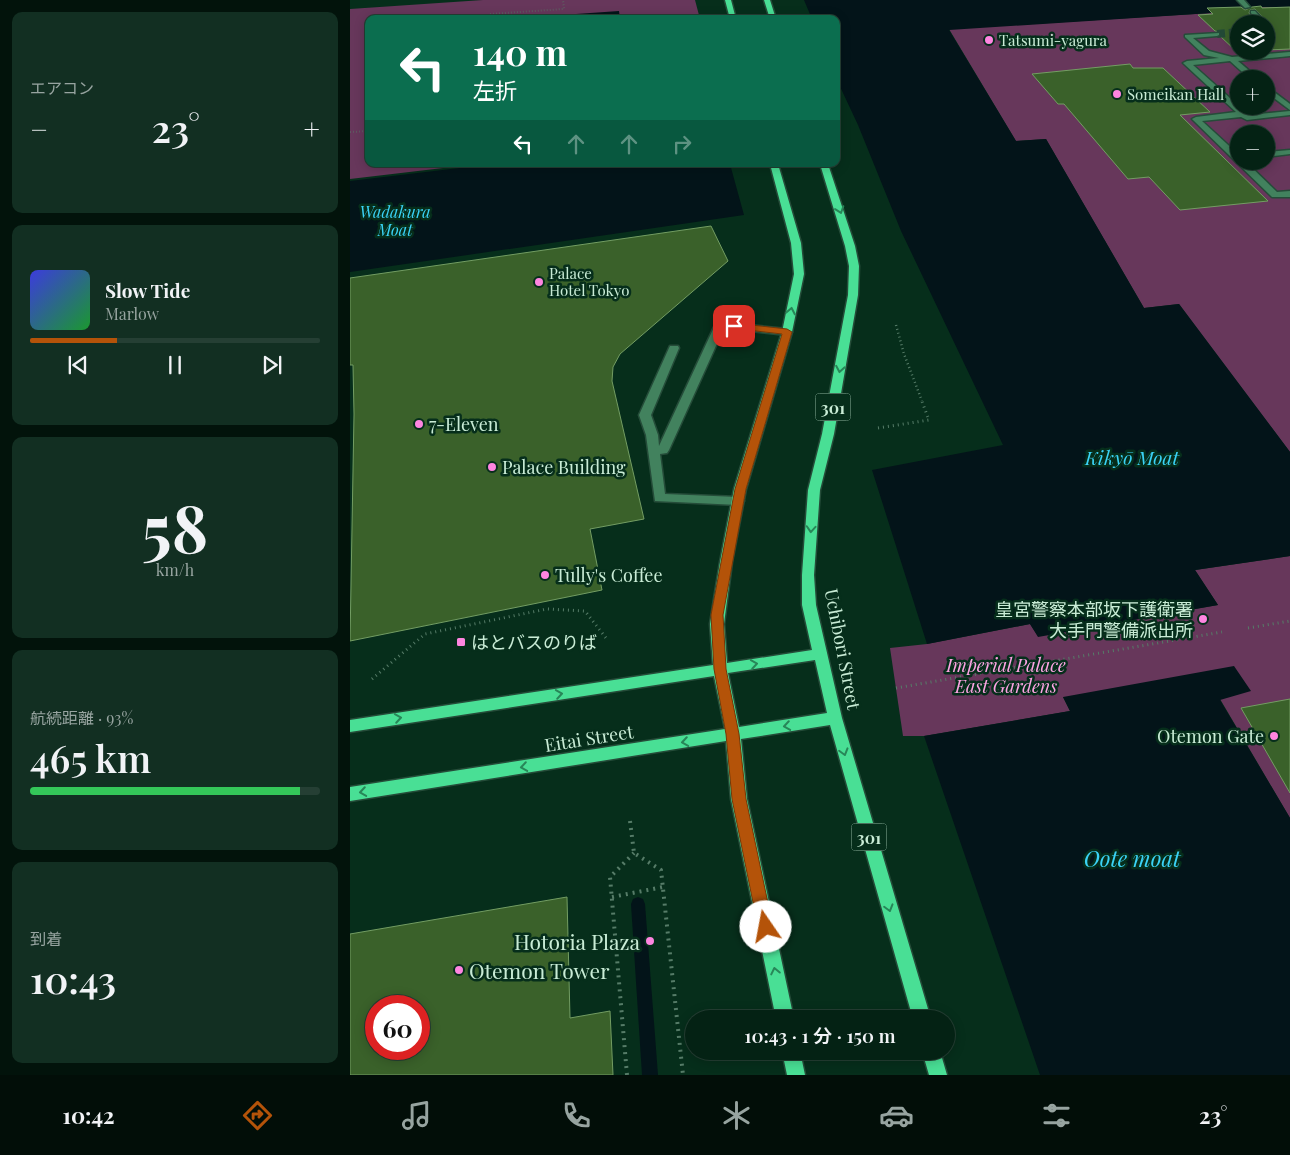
<!DOCTYPE html>
<html lang="ja">
<head>
<meta charset="utf-8">
<style>
	:root { --surface:#042214; --page:#122f22; --text:#f1f3f6; --muted:#97a4a0; --line:#253f34; --accent:#b45309 }
	body { margin:0; font-family:"Playfair Display","Noto Sans JP",serif; background:var(--page); color:var(--text); height:100vh; display:flex; flex-direction:column; font-size:19px; white-space:nowrap }
	* { box-sizing:border-box; margin:0 }
	p { font-size:16px; color:var(--muted) }
	.icon { flex:none; width:28px; height:28px; fill:none; stroke:currentColor; stroke-width:2; stroke-linecap:round; stroke-linejoin:round }
	.map { position:relative; flex:1; overflow:hidden }
	.panel { display:flex; flex-direction:column; gap:12px; padding:12px; background:#02130b; width:350px }
	.panel>* { flex:none }
	.guide { position:absolute; left:15px; top:15px; width:475px; height:152px; border-radius:10px; box-shadow:0 2px 12px #0003,0 0 0 1px var(--line); background:#0b6e4f; color:#fff; overflow:hidden }
	.buttons { position:absolute; left:880px; top:15px; display:grid; gap:10px }
	.buttons a { display:grid; place-items:center; width:45px; height:45px; border-radius:50%; background:var(--surface); box-shadow:0 2px 12px #0003,0 0 0 1px var(--line); font-size:25px }
	.speed { position:absolute; left:15px; top:995px; display:flex; gap:10px; font-size:25px; font-weight:700; text-align:center }
	.speed>* { display:grid; place-content:center; width:65px; height:65px; border-radius:50%; background:var(--surface); box-shadow:0 2px 12px #0003,0 0 0 1px var(--line); line-height:1 }
	.speed .limit { border:8px solid #d22; background:#fff; color:#111 }
	.pin { position:absolute; display:grid; place-items:center; width:42px; height:42px; color:#fff; margin:-21px; border-radius:10px; box-shadow:0 2px 8px #0006 }
	.me { position:absolute; width:55px; margin:-28px; rotate:348deg; stroke-linejoin:round; filter:drop-shadow(0 0 4px #0008) }
	.turn { display:flex; align-items:center; gap:18px; height:105px; padding:0 25px; font-size:22px }
	.turn .icon { width:65px; height:65px; stroke-width:2.5 }
	.turn b { display:block; font-size:35px; line-height:42px }
	.lanes { display:flex; align-items:center; height:48px; padding:0 25px; background:#0003; justify-content:center; gap:25px; direction:ltr }
	.lanes .off { opacity:.35 }
	.big { font-size:38px; font-weight:600; line-height:1.1 }
	.panel .widget { flex:1; display:flex; flex-direction:column; justify-content:center; gap:8px; min-width:0; padding:0 18px; border-radius:10px; background:var(--page) }
	.panel .dial { align-items:center; gap:0 }
	.dial b { font-size:65px; line-height:1 }
	.song { display:flex; align-items:center; gap:15px }
	.cover { width:60px; height:60px; border-radius:8px; background:linear-gradient(135deg,hsl(240 70% 55%),hsl(130 70% 35%)) }
	.played { height:5px; border-radius:2px; background:linear-gradient(90deg,var(--accent) 30%,var(--line) 30%) }
	.keys { display:flex; justify-content:space-around; direction:ltr }
	.heat { display:flex; justify-content:space-between; align-items:center; font-size:28px; direction:ltr }
	.charge { height:8px; border-radius:4px; background:linear-gradient(90deg,#34c759 93%,var(--line) 0) }
	.trip { position:absolute; left:335px; top:1010px; width:270px; height:50px; border-radius:25px; background:var(--surface); box-shadow:0 2px 12px #0003,0 0 0 1px var(--line); font-weight:600; line-height:50px; text-align:center }
	.tabs { display:flex; height:80px; justify-content:space-around; align-items:center; background:#020e08; color:var(--muted) }
	.tabs .icon { width:35px; height:35px }
	.tabs .current { color:var(--accent) }
	.tabs b { font-size:22px; color:var(--text) }
	main { display:flex; flex:1; min-height:0 }
	.map>svg:first-child { display:block }
	.green { fill:#67375b; fill-rule:evenodd }
	.water { fill:#031419 }
	.lines { fill:none; stroke-linecap:round; stroke-linejoin:round }
	.stream { fill:#031419; fill-rule:evenodd }
	.building { fill:#3a612a; stroke:#739d63; fill-rule:evenodd }
	.minor-tunnel { stroke:#234a37; stroke-width:8; stroke-dasharray:8 4; stroke-linecap:butt }
	.minor-casing { stroke:#254c39; stroke-width:3 }
	.major-casing { stroke:#254c39; stroke-width:3 }
	.path-far3 { stroke:#567c68; stroke-width:2; stroke-dasharray:0.5 2.5; stroke-linecap:butt }
	.path-far2 { stroke:#567c68; stroke-width:2.5; stroke-dasharray:1 3; stroke-linecap:butt }
	.path-far1 { stroke:#567c68; stroke-width:3; stroke-dasharray:1 4; stroke-linecap:butt }
	.path { stroke:#567c68; stroke-width:4; stroke-dasharray:2 5; stroke-linecap:butt }
	.minor { fill:#42825e; fill-rule:evenodd }
	.major { fill:#49df95; fill-rule:evenodd }
	.oneway { stroke:#288658 }
	.route { fill:#b45309; stroke:#753606 }
	.poi-dot { fill:#fe85e0; stroke:#062e1b; stroke-width:2 }
	.labels { text-anchor:middle; dominant-baseline:central; stroke-width:5; stroke-linejoin:round; paint-order:stroke }
	.far-poi-label { font-size:15px; fill:#c9ecd6; stroke:#062e1b; text-anchor:start }
	.far-water-label { font-size:16px; font-style:italic; fill:#3ad3f6; stroke:#062e1b }
	.shield { fill:#062e1b; stroke:#8eb39e; stroke-width:1 }
	.shield-label { font-size:16px; font-weight:bold; fill:#c9ecd6 }
	.poi-label { font-size:18px; fill:#c9ecd6; stroke:#062e1b; text-anchor:start }
	.street-label { font-size:18px; fill:#c9ecd6; stroke:#062e1b }
	.park-label { font-size:18px; font-style:italic; fill:#fda4e4; stroke:#062e1b }
	.water-label { font-size:19px; font-style:italic; fill:#3ad3f6; stroke:#062e1b }
	.near-poi-label { font-size:21px; fill:#c9ecd6; stroke:#062e1b; text-anchor:end }
	.near-water-label { font-size:22px; font-style:italic; fill:#3ad3f6; stroke:#062e1b }
</style>
</head>
<body>
<main>
<section class="panel">
<div class="widget"><p>エアコン</p>
<div class="heat"><a>−</a><b class="big">23°</b><a>+</a></div>
</div>
<div class="widget">
<div class="song"><i class="cover"></i><div><b>Slow Tide</b><p>Marlow</p></div></div>
<div class="played"></div>
<div class="keys"><svg class="icon" aria-label="previous" viewBox="0 0 24 24"><path d="M18 5L8 12l10 7zM5 5v14"/></svg><svg class="icon" aria-label="pause" viewBox="0 0 24 24"><path d="M8 5v14M16 5v14"/></svg><svg class="icon" aria-label="next" viewBox="0 0 24 24"><path d="M6 5l10 7-10 7zM19 5v14"/></svg></div>
</div>
<div class="widget dial"><b>58</b><p>km/h</p></div>
<div class="widget"><p>航続距離 · 93%</p><b class="big">465 km</b><div class="charge"></div></div>
<div class="widget"><p>到着</p><b class="big">10:43</b></div>
</section>
<div class="map">
<svg width="940" height="1075" viewBox="0 0 940 1075">
	<rect width="100%" height="100%" fill="#062e1b"/>
	<path class="green" d="M133,0H345L350,19H19V164H127L0,179V9Z
		M911,6L940,7V452L829,304L794,308L696,139L666,141L599,29L861,13L859,10ZM889,24H916V51H889ZM889,79H916V106H889ZM889,134H916V161H889Z
		M940,556V818L870,699L713,697L720,711L574,736H553L540,648L577,644L680,624L688,636L868,605L845,570Z"/>
	<path class="water" d="M454,0H940V7H887L860,10L861,13L599,30L666,141L696,139L794,308L829,304L940,452V556L845,570L868,605L688,637L680,624L577,644L522,470L653,445L551,231L508,125L486,78V19H462Z
		M269,11L270,19H154Z
		M143,164H380L394,215L0,272V181Z
		M884,666L901,691L870,700L940,818V1075H690L574,736L720,711L713,697Z"/>
	<g class="lines">
		<path class="stream" d="M288,897L293,899L295,904L308,1075H292L281,904L283,899Z"/>
	</g>
	<path class="building" d="M911,6L912,8L940,7V49L916,50L918,23L905,9L900,10L899,13L907,24H889V51H903L887,52L870,36V32L865,31L848,15L863,14L857,8L891,7L895,10L902,7Z
		M780,64L783,68H813L860,112L830,115L918,201L830,210L799,177L778,179L714,104H708L682,74Z
		M361,226L378,261L270,354L263,367L262,381L294,519L240,529L252,590L0,641L4,414L3,365H0V278Z
		M940,699V793L891,708Z
		M217,897L220,1018L260,1011L263,1075H0V934ZM26,1006H69V1049H26Z"/>
	<g class="lines">
		<path class="minor-tunnel" d="M867,34L889,32"/>
		<g class="minor-casing">
			<path id="minor" d="M887,0H894L900,7L895,8Z
				M901,11H905L916,23V25V24H910L901,13Z
				M869,33V35L867,36L843,38L859,51L882,57L940,52V56L888,61L909,79H900L880,61L843,65L899,115L940,111V115L897,120L891,117L852,121L889,155V161H895L927,192L940,191V197H922L842,119L846,117L886,112L833,63L837,61L869,58L854,55L835,37V35Z
				M916,86L940,104V110L916,92Z
				M940,150V154L916,157V152Z
				M370,322L437,329L442,332L437,335L374,328L319,450L317,453L310,454L315,494L388,497L394,501L388,505L305,501L296,435L289,415L319,348L320,346H328L329,348L301,415L308,435L309,446L365,325Z"/>
		</g>
		<g class="major-casing">
			<path id="major" d="M375,0H381L386,19H380Z
				M414,0H420L426,19H420Z
				M420,164H428L451,243L454,274L442,332L396,489L382,562L374,624L377,663L462,650L452,605V575L458,490L472,434L498,295L499,266L495,246L470,164H478L505,246L509,266L508,295L484,434L470,490L464,575L466,605L492,718L581,1019H563L480,725L391,739L397,799L444,1019H426L381,799L376,741L0,801V787L375,729L364,676L0,732V720L363,665L360,624L370,562L384,489L432,332L444,274L441,243ZM465,660L477,713L389,727L378,673Z
				M432,1051H450L455,1075H437Z
				M572,1051H590L597,1075H579Z"/>
		</g>
		<path class="path-far3" d="M120,19L129,17V19
			M139,19V14L214,9L213,0
			M0,132L19,131"/>
		<path class="path-far2" d="M546,325L554,354L572,401"/>
		<path class="path-far1" d="M528,428L579,420L571,399
			M898,628L940,621
			M22,679L75,634L197,609L235,611L256,638
			M546,688L872,632"/>
		<path class="path" d="M280,821L284,853L311,870L333,1075
			M262,897L313,887
			M277,1075L260,877L284,853"/>
		<use href="#minor" class="minor"/>
		<use href="#major" class="major"/>
	</g>
	<defs><path id="oneway-chevron" d="M-2-3.5L2.5 0L-2 3.5" fill="none" stroke-width="1.6" stroke-linecap="round" stroke-linejoin="round" transform="scale(1.25)"/></defs>
	<g class="oneway">
		<use href="#oneway-chevron" transform="translate(490 210) rotate(71)"/>
		<use href="#oneway-chevron" transform="translate(441 311) rotate(-79)"/>
		<use href="#oneway-chevron" transform="translate(490 369) rotate(100)"/>
		<use href="#oneway-chevron" transform="translate(461 529) rotate(94)"/>
		<use href="#oneway-chevron" transform="translate(404 664) rotate(-9)"/>
		<use href="#oneway-chevron" transform="translate(209 694) rotate(-9)"/>
		<use href="#oneway-chevron" transform="translate(48 718) rotate(-9)"/>
		<use href="#oneway-chevron" transform="translate(437 726) rotate(171)"/>
		<use href="#oneway-chevron" transform="translate(335 742) rotate(171)"/>
		<use href="#oneway-chevron" transform="translate(494 752) rotate(74)"/>
		<use href="#oneway-chevron" transform="translate(174 767) rotate(171)"/>
		<use href="#oneway-chevron" transform="translate(13 792) rotate(171)"/>
		<use href="#oneway-chevron" transform="translate(539 908) rotate(74)"/>
		<use href="#oneway-chevron" transform="translate(425 971) rotate(-102)"/>
	</g>
	<path class="route" d="M384,323L437,329L442,332L396,489L373,615L376,669L389,734L396,799L423,927L421,932L416,934L410,932L408,927L382,799L376,734L364,669L361,615L385,489L432,334L380,328L379,326Z"/>
	<g class="poi-dot">
		<circle cx="639" cy="40" r="5"/>
		<circle cx="767" cy="94" r="5"/>
		<circle cx="189" cy="282" r="5"/>
		<circle cx="69" cy="424" r="5"/>
		<circle cx="142" cy="467" r="5"/>
		<circle cx="195" cy="575" r="5"/>
		<circle cx="853" cy="619" r="5"/>
		<rect x="106" y="637" width="10" height="10" rx="2.5"/>
		<circle cx="924" cy="736" r="5"/>
		<circle cx="300" cy="941" r="5"/>
		<circle cx="109" cy="970" r="5"/>
	</g>
	<g class="labels">
		<g class="far-poi-label">
			<text x="649" y="40">Tatsumi-yagura</text>
			<text x="777" y="94">Someikan Hall</text>
			<text x="199" y="273">Palace<tspan x="199" dy="17">Hotel Tokyo</tspan></text>
		</g>
		<g class="far-water-label">
			<text x="45" y="211">Wadakura<tspan x="45" dy="18">Moat</tspan></text>
		</g>
		<g class="shield">
			<rect x="465.5" y="393.5" width="35" height="27" rx="4"/>
			<rect x="501.5" y="823.5" width="35" height="27" rx="4"/>
		</g>
		<g class="shield-label">
			<text x="483" y="407">301</text>
			<text x="519" y="837">301</text>
		</g>
		<g class="poi-label">
			<text x="79" y="424">7-Eleven</text>
			<text x="152" y="467">Palace Building</text>
			<text x="205" y="575">Tully's Coffee</text>
			<text x="843" y="609" text-anchor="end">皇宮警察本部坂下護衛署<tspan x="843" dy="21">大手門警備派出所</tspan></text>
			<text x="121" y="642">はとバスのりば</text>
			<text x="914" y="736" text-anchor="end">Otemon Gate</text>
		</g>
		<g class="street-label">
			<text transform="translate(493 649) rotate(79)">Uchibori Street</text>
			<text transform="translate(239 738) rotate(-9)">Eitai Street</text>
		</g>
		<g class="park-label">
			<text x="656" y="665">Imperial Palace<tspan x="656" dy="21">East Gardens</tspan></text>
		</g>
		<g class="water-label">
			<text x="782" y="457">Kikyō Moat</text>
		</g>
		<g class="near-poi-label">
			<text x="290" y="941">Hotoria Plaza</text>
			<text x="119" y="970" text-anchor="start">Otemon Tower</text>
		</g>
		<g class="near-water-label">
			<text x="782" y="858">Oote moat</text>
		</g>
	</g>
</svg>
<div class="buttons">
<a><svg class="icon" aria-label="layers" viewBox="0 0 24 24"><path d="M12 4l9 5-9 5-9-5zM3 14l9 5 9-5"/></svg></a>
<a>+</a>
<a>−</a>
</div>
<div class="speed"><div class="limit">60</div></div>
<div class="pin" style="left:384px;top:326px;background:#d93025"><svg class="icon" aria-label="arrive" viewBox="0 0 24 24"><path d="M6 21V4h12l-3 4 3 4H6"/></svg></div>
<svg class="me" style="left:416px;top:927px" viewBox="-20 -20 40 40"><circle r="19" fill="#fff"/><path d="M0-13L10 11 0 6-10 11z" fill="#b45309"/></svg>
<div class="trip">10:43 · 1 分 · 150 m</div>
<div class="guide">
<div class="turn"><svg class="icon" aria-label="left" viewBox="0 0 24 24"><path d="M17 20v-9H6M10 6l-5 5 5 5"/></svg><div><b>140 m</b>左折</div></div>
<div class="lanes"><svg class="icon" aria-label="left" viewBox="0 0 24 24"><path d="M17 20v-9H6M10 6l-5 5 5 5"/></svg><svg class="icon off" aria-label="ahead" viewBox="0 0 24 24"><path d="M12 20V5M6 11l6-6 6 6"/></svg><svg class="icon off" aria-label="ahead" viewBox="0 0 24 24"><path d="M12 20V5M6 11l6-6 6 6"/></svg><svg class="icon off" aria-label="right" viewBox="0 0 24 24"><path d="M7 20v-9h11M14 6l5 5-5 5"/></svg></div>
</div>
</div>
</main>
<nav class="tabs">
<b>10:42</b>
<svg class="icon current" aria-label="directions" viewBox="0 0 24 24"><path d="M12 3l9 9-9 9-9-9zM9 14v-3h6M13 9l2 2-2 2"/></svg>
<svg class="icon" aria-label="music" viewBox="0 0 24 24"><path d="M9 18V5l10-2v13"/><circle cx="6" cy="18" r="3"/><circle cx="16" cy="16" r="3"/></svg>
<svg class="icon" aria-label="phone" viewBox="0 0 24 24"><path d="M5 4h4l2 5-3 2q2 4 5 5l2-3 5 2v4C11 20 4 13 5 4z"/></svg>
<svg class="icon" aria-label="climate" viewBox="0 0 24 24"><path d="M12 3v18M4 7l16 10M4 17L20 7"/></svg>
<svg class="icon" aria-label="car" viewBox="0 0 24 24"><path d="M5 17H2v-5l4-1 3-4h7l3 4 3 1v5h-3M9 17h6M6 11h13"/><circle cx="7" cy="17" r="2"/><circle cx="17" cy="17" r="2"/></svg>
<svg class="icon" aria-label="filters" viewBox="0 0 24 24"><path d="M4 7h16M4 17h16"/><circle cx="9" cy="7" r="2"/><circle cx="15" cy="17" r="2"/></svg>
<b>23°</b>
</nav>
</body>
</html>
